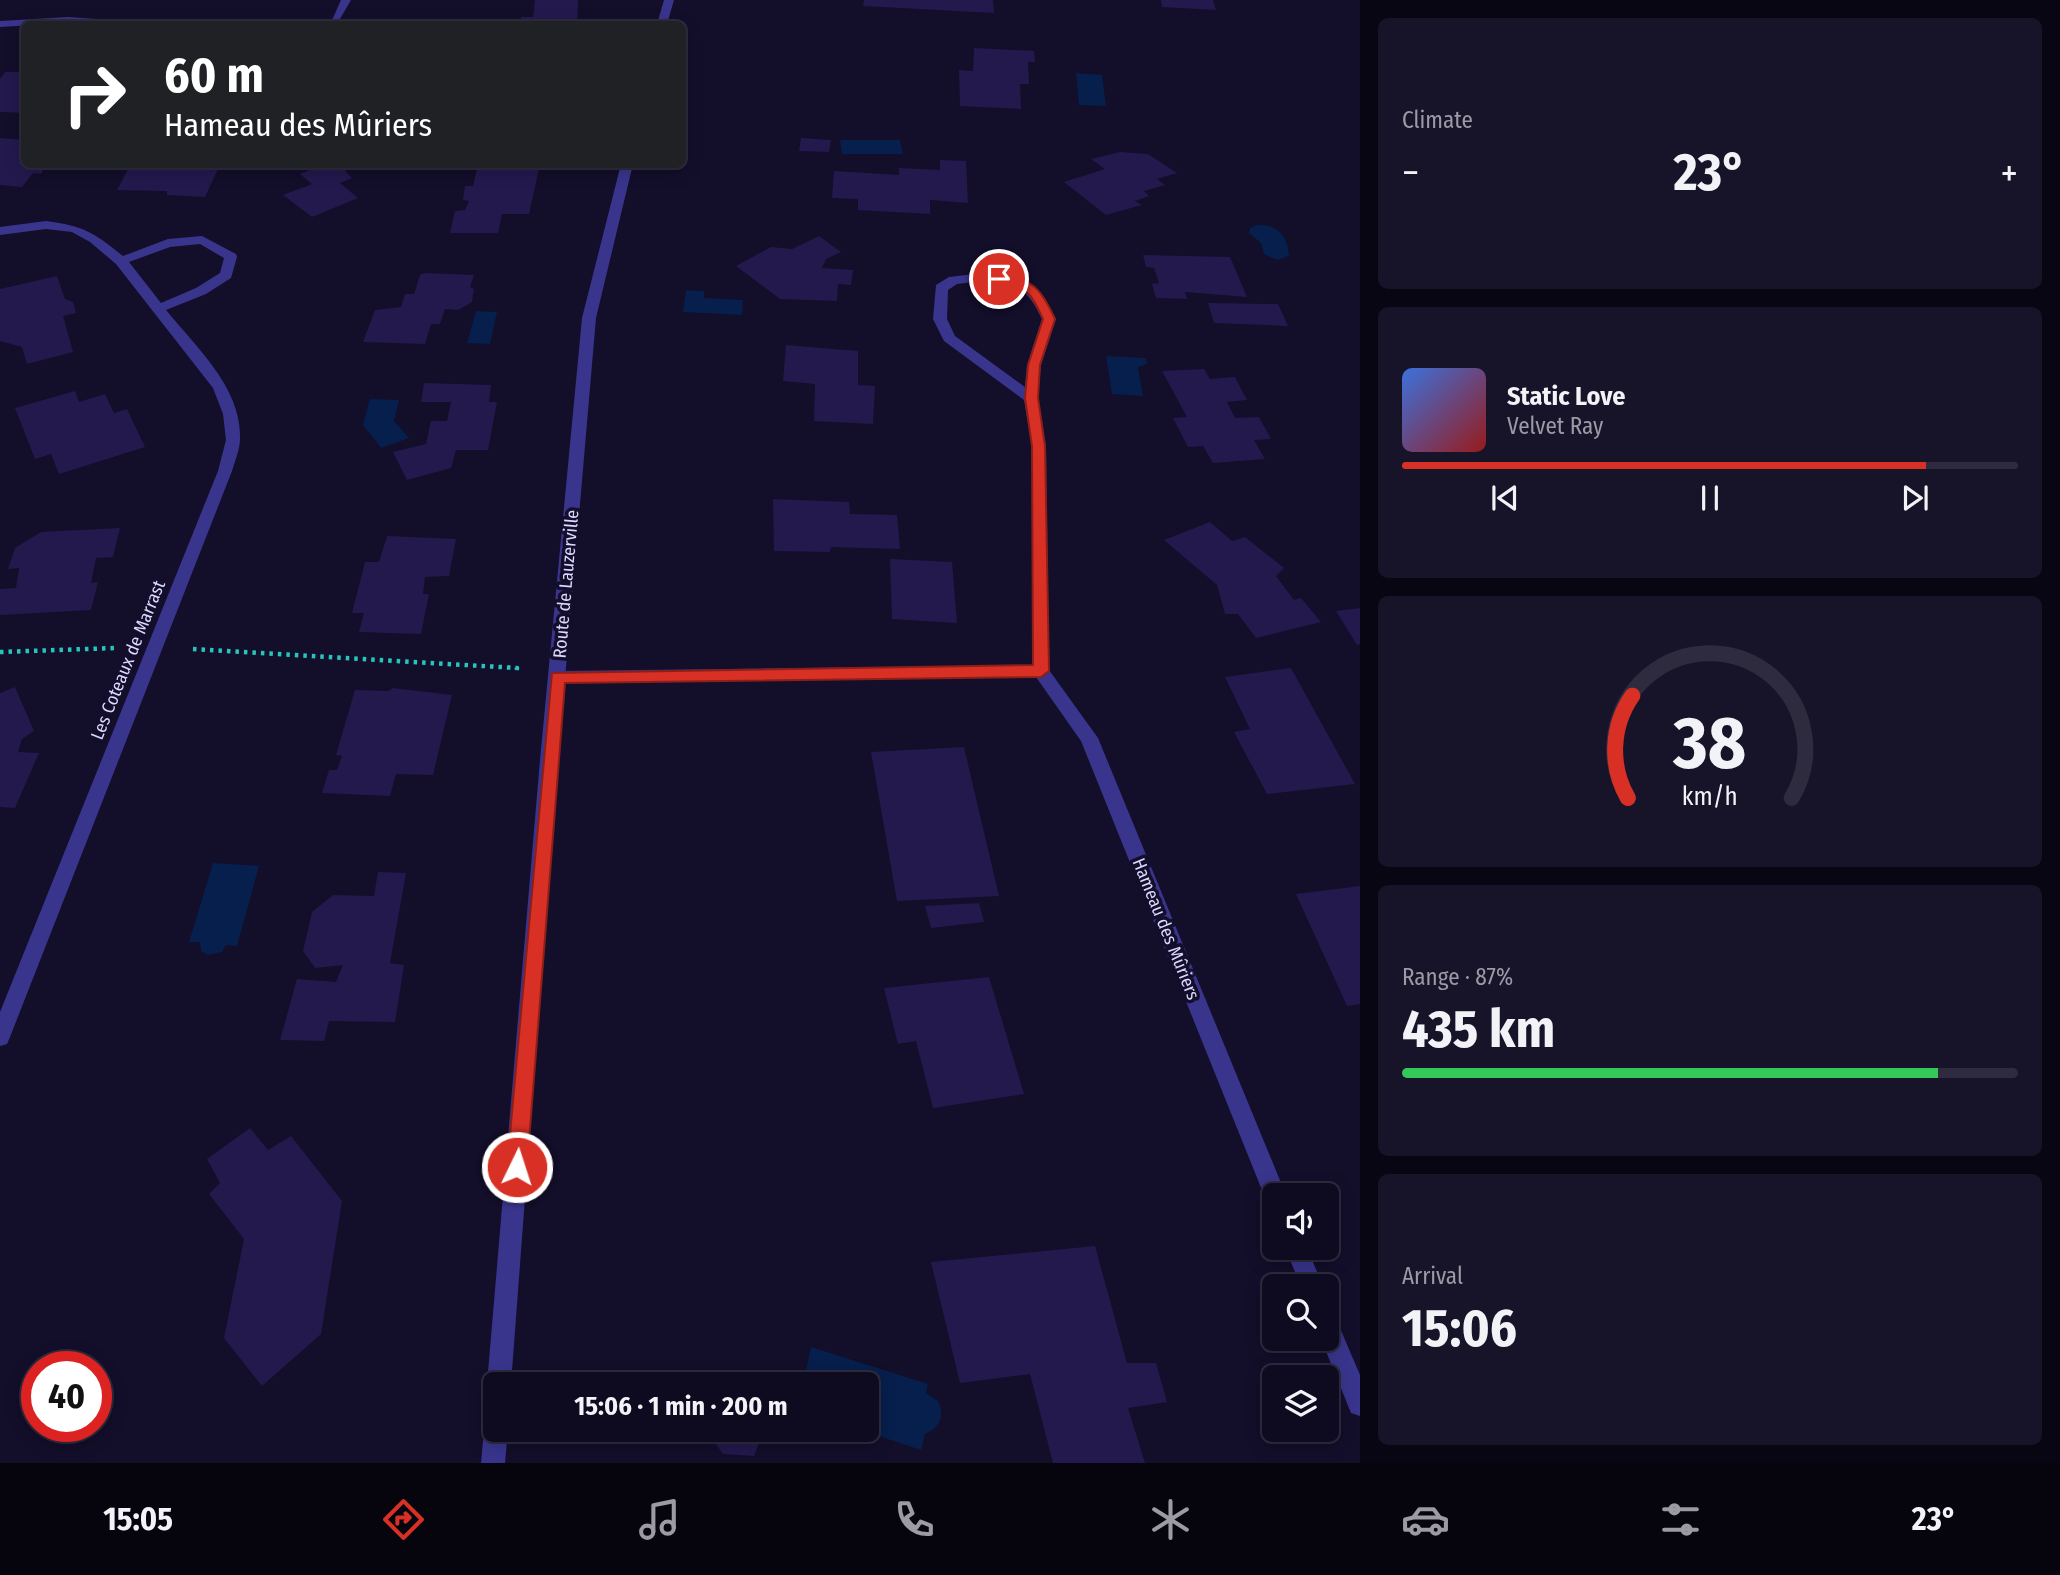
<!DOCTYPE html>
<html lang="en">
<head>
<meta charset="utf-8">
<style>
	:root { --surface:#0e0a20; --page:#171329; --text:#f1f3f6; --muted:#9b9aa5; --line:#2e2b3e; --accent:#d93025 }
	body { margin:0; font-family:"Fira Sans Condensed",sans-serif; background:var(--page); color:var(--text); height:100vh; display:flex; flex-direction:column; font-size:26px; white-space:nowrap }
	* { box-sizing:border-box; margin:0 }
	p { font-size:23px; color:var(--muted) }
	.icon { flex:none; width:38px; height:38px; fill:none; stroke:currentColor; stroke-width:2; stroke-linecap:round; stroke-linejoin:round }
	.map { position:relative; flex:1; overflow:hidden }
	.side { display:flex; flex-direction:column; gap:18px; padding:18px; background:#080612; width:700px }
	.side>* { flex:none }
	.banner { position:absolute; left:21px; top:21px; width:665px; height:147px; border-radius:10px; box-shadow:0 4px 18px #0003,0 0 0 2px var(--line); background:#202124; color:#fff; overflow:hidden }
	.buttons { position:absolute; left:1262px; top:1183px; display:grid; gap:14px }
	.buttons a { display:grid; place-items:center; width:77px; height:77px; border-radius:10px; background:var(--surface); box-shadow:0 4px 18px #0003,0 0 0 2px var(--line); font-size:35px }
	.speed { position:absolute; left:21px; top:1351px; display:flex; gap:14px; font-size:35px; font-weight:700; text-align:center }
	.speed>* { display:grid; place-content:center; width:91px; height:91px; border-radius:50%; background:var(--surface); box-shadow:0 4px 18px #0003,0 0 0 2px var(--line); line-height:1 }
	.speed .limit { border:10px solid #d22; background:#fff; color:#111 }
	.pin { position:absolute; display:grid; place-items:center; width:60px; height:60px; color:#fff; margin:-30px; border:4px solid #fff; border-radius:50%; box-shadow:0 2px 7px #0007 }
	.me { position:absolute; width:77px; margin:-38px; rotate:4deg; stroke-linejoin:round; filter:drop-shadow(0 0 5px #0008) }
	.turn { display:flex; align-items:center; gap:24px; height:147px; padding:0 28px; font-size:32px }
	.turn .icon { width:91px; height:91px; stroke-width:2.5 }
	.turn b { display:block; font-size:49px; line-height:60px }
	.big { font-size:52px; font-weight:700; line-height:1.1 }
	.side .tile { flex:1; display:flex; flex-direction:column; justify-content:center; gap:10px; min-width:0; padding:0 24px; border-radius:10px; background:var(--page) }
	.side .dial { align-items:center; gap:0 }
	.dial svg { height:182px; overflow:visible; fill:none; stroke:var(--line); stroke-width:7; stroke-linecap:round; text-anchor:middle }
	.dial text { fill:var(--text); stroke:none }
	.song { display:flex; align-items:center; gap:21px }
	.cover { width:84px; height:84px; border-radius:10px; background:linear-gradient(135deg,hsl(220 70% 55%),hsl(0 70% 35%)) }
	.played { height:7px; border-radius:4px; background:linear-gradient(90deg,var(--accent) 85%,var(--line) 85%) }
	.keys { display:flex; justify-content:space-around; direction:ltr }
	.heat { display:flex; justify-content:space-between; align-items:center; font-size:38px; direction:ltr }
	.charge { height:10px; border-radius:5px; background:linear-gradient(90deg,#34c759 87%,var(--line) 0) }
	.trip { position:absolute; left:483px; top:1372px; width:396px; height:70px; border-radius:10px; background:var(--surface); box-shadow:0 4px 18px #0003,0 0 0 2px var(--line); font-weight:700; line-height:70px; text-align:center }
	.tab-bar { display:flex; height:112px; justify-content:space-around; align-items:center; background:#06040d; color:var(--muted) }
	.tab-bar .icon { width:49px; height:49px }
	.tab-bar .selected { color:var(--accent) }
	.tab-bar b { font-size:32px; color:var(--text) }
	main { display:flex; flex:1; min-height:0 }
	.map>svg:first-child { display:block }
	.water { fill:#061f4c }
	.building { fill:#24194d }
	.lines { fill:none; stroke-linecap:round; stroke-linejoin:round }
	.path { stroke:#25c6bd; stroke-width:4.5; stroke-dasharray:3.5 5; stroke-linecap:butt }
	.minor { fill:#39358d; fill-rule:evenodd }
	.tertiary { fill:#39358d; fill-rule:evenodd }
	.route { fill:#d93025; stroke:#8d1f18; stroke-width:2 }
	.labels { text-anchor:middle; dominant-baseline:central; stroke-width:7; stroke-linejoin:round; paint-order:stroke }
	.street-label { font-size:18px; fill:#dcd8ff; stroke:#130e2a }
</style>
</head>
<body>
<main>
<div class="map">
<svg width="1360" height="1463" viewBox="0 0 1360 1463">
	<rect width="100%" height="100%" fill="#130e2a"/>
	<path class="water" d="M1076,73L1102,75L1106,106L1079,105Z
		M840,140H900L903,154H842Z
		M1257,225C1278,224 1288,237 1289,256L1277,260L1264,254L1261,243L1249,233L1250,228Z
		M686,290L704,291V298L743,300L742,315L683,312Z
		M476,311L497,312L490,344L467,343Z
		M1106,356L1146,358L1147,364L1138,367L1143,396L1112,394Z
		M370,399L399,400L394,421L409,438L381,448L363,425Z
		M213,863L259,866L237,946L226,945L222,952L208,955L201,951L200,942H189Z
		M811,1347L928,1384L926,1393L938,1401C945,1416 940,1428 925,1434L921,1450L860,1430H866V1384H803Z"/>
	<path class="building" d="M535,0H578L577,24H520L521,17H533Z
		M864,0H993L994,13L863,6Z
		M1161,0H1213L1216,10L1162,7Z
		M974,48L1034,51L1035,62H1028L1029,84H1020L1021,109L960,106L959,70L973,71Z
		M24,67V113L0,112V79L5,72H21Z
		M0,138L24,140V164L46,165L41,174L33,173L22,187L0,185Z
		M801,138L831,140L829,152L799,151Z
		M1120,152L1148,154L1177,173L1157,179L1165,185L1144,191L1149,196L1135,201L1142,205L1106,215L1064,182L1105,169L1091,159Z
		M940,160L966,161L968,203L930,200V214L858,210V199L832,198L834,171L899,175V168L940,170Z
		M131,164H204L202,169H218L205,197L167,195V191L117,190Z
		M307,164H361L345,171L352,178L340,183L358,198L312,217L283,195L312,184L300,174L312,169Z
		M478,164H540L529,214H502L498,233H450L455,211L465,210L469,201L463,200L465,186H473Z
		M819,236L841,252L826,259L822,268L853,270L851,285L838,284L837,301L780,299L736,266L771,247L792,249Z
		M1143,255L1230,257L1247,297L1185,292L1187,299L1156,298L1152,284L1159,283L1154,268L1146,267Z
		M425,273L474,275L470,287L474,289L472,302L458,310L445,309L440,324H431L425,344L363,342L375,310L401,307L405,294H414L420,275Z
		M57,276L65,299L73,302L76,313L63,316L73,352L27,364L22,347L0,341V289Z
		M1208,303L1278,304L1288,326L1214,323Z
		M786,345L858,351V385L875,386L873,424L814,421L815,384L783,381Z
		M1204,369L1210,379L1235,377L1247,400L1227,402L1235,418L1259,417L1271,439L1254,440L1265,459L1213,463L1203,446L1188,447L1173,418L1187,417L1162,371Z
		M424,383L491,385L489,402H497L488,450H456L451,468L407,480L393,452L426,444L431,421H447L451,402H421Z
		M75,391L79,402L105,394L114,413L127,409L145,447L59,474L51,454L35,459L15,408Z
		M773,499L849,502L850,514L897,515L900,549L831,547L830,552L774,551Z
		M1210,522L1232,541L1245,537L1284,568L1276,576L1294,600L1301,598L1321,622L1256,638L1238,614H1225L1217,585L1164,540Z
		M120,528L113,557L96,558L91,583L98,582L91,610L0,615V589L16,588L19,568L8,569L15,548L41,532Z
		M387,536L456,539L449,576L425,577L423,594H429L421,634L359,632L364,613H352L365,562H379Z
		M890,559L952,562L957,623L892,619Z
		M1360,608V644L1357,645L1336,611Z
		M1291,668L1355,784L1267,794L1234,732L1250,729L1225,677Z
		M15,687L34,731L22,739L18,752L39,753L15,808L0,807V693Z
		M393,688L452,695L433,775L396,774L390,796L322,793L329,770H337L342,756L336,755L355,690L388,691Z
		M964,747L999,896L897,901L871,752Z
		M378,872L406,873L390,963L404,965L395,1022L329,1021L324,1041L280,1040L297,979L336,982L343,965L315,968L303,951L312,912L333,895L374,896Z
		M1360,886V1004L1347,1006L1296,894Z
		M979,903L984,922L931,928L925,906Z
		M989,977L1024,1094L933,1108L916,1041L898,1044L884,988Z
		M250,1128L268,1150L291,1136L342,1201L321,1334L262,1386L224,1338L244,1239L209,1194L220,1183L207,1159Z
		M1095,1246L1127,1363H1156L1167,1402L1128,1408L1145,1463H1053L1030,1374L960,1383L931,1262Z
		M706,1430H764L754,1456L723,1454Z"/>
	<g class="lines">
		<path class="path" d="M193,649L517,668L516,672
			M0,652L115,648"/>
		<path class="minor" d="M341,0H351L337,24H326L333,18Z
			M68,17L126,21L131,24L68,23L0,27V21Z
			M46,221C84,226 93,232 123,256L168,239L202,236L236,254L237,257L231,278L206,294L166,310C196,347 242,388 240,439C240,449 235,461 232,471L10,1037L7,1044L0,1046V1012L218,471L226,440L223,414L213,388L116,264L90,242L72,232L46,229L0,235V227ZM200,244L224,258L220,273L196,288L161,303L129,262L170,247Z
			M982,273C1023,277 1037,281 1056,319L1041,365L1038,398L1046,446L1049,670L1098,738L1286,1195H1274V1205L1267,1203L1264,1195L1081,741L1036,677L558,683L550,677L558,671L1033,665L1032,446L1024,400L944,341L933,319L936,285L949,277ZM982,281C1016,284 1027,287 1042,319L1027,365L1025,387L955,336L947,319L948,290L957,284Z
			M1285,1248H1307L1323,1286H1301Z
			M1326,1311L1334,1314L1360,1375V1416L1351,1413L1321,1339H1326Z"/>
		<path class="tertiary" d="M664,0H674L667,24H657Z
			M621,164H633L596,318L558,760L511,1384H495V1394L491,1392L487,1384L540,760L582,318Z
			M495,1418V1430H508L505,1463H481L484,1430L487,1421Z"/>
	</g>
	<path class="route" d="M999,275C1033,278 1042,290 1055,319L1040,365L1038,398L1045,446L1049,671L1041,677L565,683L527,1167L524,1174L517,1177L510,1174L507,1167L552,673L1033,665L1032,446L1025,398L1028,365L1043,319C1030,290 1026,287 995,281V276Z"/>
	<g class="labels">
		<g class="street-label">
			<text transform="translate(566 584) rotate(-85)">Route de Lauzerville</text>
			<text transform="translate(128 660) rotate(-68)">Les Coteaux de Marrast</text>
			<text transform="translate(1166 929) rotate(68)">Hameau des Mûriers</text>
		</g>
	</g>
</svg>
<div class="buttons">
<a><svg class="icon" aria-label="sound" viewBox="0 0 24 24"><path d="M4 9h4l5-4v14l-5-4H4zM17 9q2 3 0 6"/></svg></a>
<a><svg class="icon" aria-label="search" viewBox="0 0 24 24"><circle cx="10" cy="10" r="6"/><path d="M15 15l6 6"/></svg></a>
<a><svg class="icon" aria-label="layers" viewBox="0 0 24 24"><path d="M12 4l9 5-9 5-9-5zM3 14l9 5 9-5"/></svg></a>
</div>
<div class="speed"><div class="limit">40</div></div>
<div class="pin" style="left:999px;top:279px;background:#d93025"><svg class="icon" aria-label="arrive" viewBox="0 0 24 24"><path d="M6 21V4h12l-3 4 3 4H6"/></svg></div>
<svg class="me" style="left:517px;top:1167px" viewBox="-20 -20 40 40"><circle r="17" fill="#d93025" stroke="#fff" stroke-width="3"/><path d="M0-11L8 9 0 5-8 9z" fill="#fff"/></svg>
<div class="trip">15:06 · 1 min · 200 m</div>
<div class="banner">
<div class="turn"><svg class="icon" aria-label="right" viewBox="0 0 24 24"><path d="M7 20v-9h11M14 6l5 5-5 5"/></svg><div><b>60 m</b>Hameau des Mûriers</div></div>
</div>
</div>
<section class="side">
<div class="tile"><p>Climate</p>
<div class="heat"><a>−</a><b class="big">23°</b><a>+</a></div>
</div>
<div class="tile">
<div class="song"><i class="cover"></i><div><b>Static Love</b><p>Velvet Ray</p></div></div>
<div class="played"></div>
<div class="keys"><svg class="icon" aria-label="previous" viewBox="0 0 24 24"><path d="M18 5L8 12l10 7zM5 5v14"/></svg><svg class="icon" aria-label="pause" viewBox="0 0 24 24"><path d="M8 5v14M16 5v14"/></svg><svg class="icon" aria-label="next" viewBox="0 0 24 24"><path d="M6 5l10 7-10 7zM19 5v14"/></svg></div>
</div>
<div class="tile dial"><svg viewBox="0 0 100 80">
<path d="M14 69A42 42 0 1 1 86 69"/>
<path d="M14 69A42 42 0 0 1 16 24" stroke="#d93025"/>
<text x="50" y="56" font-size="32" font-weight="700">38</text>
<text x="50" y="72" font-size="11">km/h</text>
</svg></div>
<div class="tile"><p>Range · 87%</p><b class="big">435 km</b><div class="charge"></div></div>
<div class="tile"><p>Arrival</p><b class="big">15:06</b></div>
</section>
</main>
<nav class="tab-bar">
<b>15:05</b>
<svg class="icon selected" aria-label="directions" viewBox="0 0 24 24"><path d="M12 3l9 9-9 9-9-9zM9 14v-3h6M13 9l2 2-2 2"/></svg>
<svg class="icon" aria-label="music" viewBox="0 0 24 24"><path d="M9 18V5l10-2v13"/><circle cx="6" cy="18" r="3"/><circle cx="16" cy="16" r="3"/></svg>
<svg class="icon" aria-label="phone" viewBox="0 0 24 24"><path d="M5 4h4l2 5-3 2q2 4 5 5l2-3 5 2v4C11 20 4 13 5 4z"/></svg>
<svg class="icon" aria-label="climate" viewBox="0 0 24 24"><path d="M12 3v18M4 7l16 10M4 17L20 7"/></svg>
<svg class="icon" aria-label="car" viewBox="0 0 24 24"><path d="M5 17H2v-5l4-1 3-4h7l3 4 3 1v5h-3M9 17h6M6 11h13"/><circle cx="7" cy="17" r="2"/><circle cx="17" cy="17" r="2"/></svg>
<svg class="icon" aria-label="filters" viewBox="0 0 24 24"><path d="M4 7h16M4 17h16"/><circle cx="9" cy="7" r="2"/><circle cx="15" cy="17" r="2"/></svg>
<b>23°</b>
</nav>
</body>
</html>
